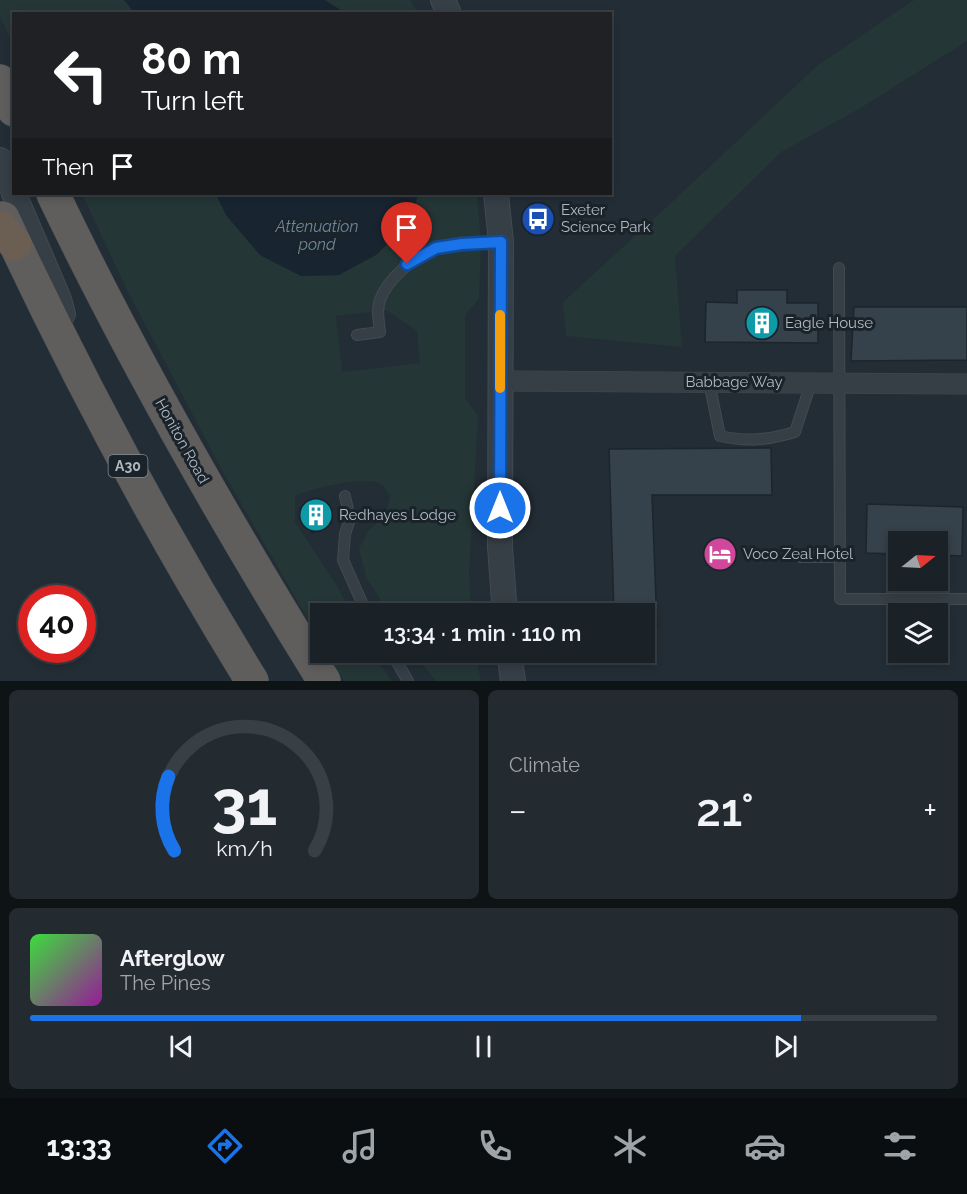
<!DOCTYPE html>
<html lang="en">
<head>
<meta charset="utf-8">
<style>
	:root { --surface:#1a2228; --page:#232a30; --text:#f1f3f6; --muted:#9fa4a8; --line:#383f45; --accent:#1a73e8 }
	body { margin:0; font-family:Raleway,sans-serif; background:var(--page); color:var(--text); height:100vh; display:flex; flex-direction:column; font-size:22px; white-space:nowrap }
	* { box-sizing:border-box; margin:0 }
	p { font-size:20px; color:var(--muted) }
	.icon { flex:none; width:33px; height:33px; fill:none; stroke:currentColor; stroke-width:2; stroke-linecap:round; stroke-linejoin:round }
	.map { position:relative; height:681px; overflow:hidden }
	.drawer { display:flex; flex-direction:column; gap:9px; padding:9px; background:#0e1316; flex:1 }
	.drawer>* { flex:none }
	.top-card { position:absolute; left:12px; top:12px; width:600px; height:183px; border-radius:0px; box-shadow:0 3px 9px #0003,0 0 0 2px var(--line); background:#202124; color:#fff; overflow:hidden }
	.needle { width:39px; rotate:72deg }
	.fabs { position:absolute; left:888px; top:531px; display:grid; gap:12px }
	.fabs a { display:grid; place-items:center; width:60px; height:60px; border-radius:0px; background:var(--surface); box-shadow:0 3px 9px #0003,0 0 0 2px var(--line); font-size:30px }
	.speed { position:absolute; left:18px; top:585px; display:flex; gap:12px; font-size:30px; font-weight:700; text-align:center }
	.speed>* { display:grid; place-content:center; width:78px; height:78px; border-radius:50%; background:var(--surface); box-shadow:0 3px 9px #0003,0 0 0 2px var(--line); line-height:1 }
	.speed .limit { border:9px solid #d22; background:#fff; color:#111 }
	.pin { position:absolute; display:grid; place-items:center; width:51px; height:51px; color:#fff; margin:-62px -26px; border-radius:50% 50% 50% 0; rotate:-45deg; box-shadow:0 0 6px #0007 }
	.pin .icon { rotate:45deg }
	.me { position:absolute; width:66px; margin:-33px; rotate:0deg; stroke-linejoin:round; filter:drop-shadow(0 0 4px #0008) }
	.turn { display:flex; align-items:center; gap:21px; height:126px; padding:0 30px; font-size:27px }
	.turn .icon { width:78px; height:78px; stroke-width:2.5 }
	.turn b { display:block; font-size:42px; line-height:51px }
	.then { display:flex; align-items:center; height:57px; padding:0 30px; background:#0003; gap:12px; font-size:22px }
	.big { font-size:45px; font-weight:600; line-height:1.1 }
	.drawer .tile { flex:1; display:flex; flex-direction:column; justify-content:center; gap:9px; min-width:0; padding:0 21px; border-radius:9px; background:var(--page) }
	.drawer .dial { align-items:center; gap:0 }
	.dial svg { height:156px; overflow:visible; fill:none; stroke:var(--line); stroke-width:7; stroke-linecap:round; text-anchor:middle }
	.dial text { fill:var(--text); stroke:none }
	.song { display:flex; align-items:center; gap:18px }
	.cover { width:72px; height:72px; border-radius:9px; background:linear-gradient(135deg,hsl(120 70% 55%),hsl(300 70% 35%)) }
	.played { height:6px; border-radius:3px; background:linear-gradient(90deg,var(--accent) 85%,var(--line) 85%) }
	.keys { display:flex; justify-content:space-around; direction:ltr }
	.heat { display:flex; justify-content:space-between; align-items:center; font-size:33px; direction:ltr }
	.drawer .tiles { flex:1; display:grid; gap:9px; grid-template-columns:1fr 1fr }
	.tile:last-child { grid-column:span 2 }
	.trip { position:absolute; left:310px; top:603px; width:345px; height:60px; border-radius:0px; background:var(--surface); box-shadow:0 3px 9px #0003,0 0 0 2px var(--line); font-weight:600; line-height:60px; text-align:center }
	.dock { display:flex; height:96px; justify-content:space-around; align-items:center; background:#0a0e10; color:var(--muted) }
	.dock .icon { width:42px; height:42px }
	.dock .selected { color:var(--accent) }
	.dock b { font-size:27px; color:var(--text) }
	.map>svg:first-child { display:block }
	.green { fill:#253636; fill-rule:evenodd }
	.water { fill:#182531 }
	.building { fill:#35414b; stroke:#1d252c; stroke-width:1.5 }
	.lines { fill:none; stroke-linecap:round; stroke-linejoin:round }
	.service-casing { stroke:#424a52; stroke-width:12 }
	.minor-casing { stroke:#424a52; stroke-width:21 }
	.tertiary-casing { stroke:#424a52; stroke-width:26 }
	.trunk-casing { stroke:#404950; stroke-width:34 }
	.motorway-casing { stroke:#404950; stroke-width:34 }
	.service { stroke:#363e46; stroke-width:10 }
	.minor { stroke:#363e46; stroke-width:20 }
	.tertiary { stroke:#363e46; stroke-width:24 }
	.trunk { stroke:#605e5d; stroke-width:33 }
	.motorway { stroke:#6b5f54; stroke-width:33 }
	.route-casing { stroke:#114b97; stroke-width:15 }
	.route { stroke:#1a73e8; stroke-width:10 }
	.slow { stroke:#f59e0b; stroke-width:10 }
	.labels { text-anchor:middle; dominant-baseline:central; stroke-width:6; stroke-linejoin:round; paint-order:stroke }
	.shield { fill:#1b232a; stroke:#838c94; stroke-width:1.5 }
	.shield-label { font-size:14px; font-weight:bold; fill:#b0b9c2 }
	.poi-label { font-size:15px; fill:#b0b9c2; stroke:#1b232a; text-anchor:start }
	.street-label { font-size:15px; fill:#b0b9c2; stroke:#1b232a }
	.water-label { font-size:16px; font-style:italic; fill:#6d889e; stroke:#1b232a }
</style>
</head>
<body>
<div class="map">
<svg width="967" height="681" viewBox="0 0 967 681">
	<rect width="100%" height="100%" fill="#232d35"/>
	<path class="green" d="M0,0H124L135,13L14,14L13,45L0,16Z
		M325,0H410L418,13H345Z
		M914,0H967V41L859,109L781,152L675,256L682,347L566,336L563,302L672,202L818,65Z
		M82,194H216L226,215L260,255L302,276L339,275L410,223L418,194H477L481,243L479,299L465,315V398L478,416L469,573L471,613H389L366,577L359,548L369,530L385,516L390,496C388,493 384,486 381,484C365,475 311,489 295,496V522L337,586L352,613L321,614V642L224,474L127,290ZM386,310L417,331L420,363L342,372L336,316Z
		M327,653H374L391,681H344Z
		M413,653H475L481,681H436Z"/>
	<path class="water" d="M124,0H325L345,13H135Z
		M216,194H418L410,223L376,255L339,275L301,276L260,255L226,215Z"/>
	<path class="building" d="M737,290H787V303H818V343L705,342L706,302L737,303Z
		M854,307H967V360L851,361Z
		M771,448L772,495H652L657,627L645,628V614H614L609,449Z
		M319,498L332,523L312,533L300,508Z
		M867,504L963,507L962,556L938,555V542H898V554L866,553Z"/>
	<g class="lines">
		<g class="service-casing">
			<path id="service" d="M839,268L840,599H967
				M357,335L380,332C379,321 376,310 380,300C387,279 416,255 436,248C456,242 480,243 501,242
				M709,382L720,436C747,442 768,440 795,432L811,383
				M345,496L350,519L345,534L343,560L367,614
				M800,557H840
				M391,652L408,681"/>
		</g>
		<g class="minor-casing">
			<path id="minor" d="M500,381L967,384"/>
		</g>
		<g class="tertiary-casing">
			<path id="tertiary" d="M443,0L449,14
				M0,160L14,192
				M14,194L59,299L63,314
				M496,194L501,242L500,547L505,614
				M509,652L513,681"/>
		</g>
		<g class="trunk-casing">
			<path id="trunk" d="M0,81L14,110
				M53,194C133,361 226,523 324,681
				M3,218C77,377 160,532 252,681"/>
		</g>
		<g class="motorway-casing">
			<path id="motorway" d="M0,227L15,244"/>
		</g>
		<use href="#service" class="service"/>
		<use href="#minor" class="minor"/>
		<use href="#tertiary" class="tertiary"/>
		<use href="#trunk" class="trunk"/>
		<use href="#motorway" class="motorway"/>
	</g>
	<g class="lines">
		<g class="route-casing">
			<path id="route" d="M407,264L436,248L462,244L501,242L500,508"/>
		</g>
		<use href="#route" class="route"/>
		<path class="slow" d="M500,388V315"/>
	</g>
	<defs>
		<g id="bus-disc" transform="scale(1.725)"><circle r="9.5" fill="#1a4fb4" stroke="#1b232a"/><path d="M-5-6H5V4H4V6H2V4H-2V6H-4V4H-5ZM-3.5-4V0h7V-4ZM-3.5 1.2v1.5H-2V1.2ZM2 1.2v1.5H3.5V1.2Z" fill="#fff"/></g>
		<g id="building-disc" transform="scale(1.725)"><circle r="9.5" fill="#0f9aa8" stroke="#1b232a"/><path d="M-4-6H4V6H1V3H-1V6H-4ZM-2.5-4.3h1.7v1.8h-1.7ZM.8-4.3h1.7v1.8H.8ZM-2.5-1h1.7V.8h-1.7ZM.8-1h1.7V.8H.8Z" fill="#fff"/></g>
		<g id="hotel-disc" transform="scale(1.725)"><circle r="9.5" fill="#d1479c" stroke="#1b232a"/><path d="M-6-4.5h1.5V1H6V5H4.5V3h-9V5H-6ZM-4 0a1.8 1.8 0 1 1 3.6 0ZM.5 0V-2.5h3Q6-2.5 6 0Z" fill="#fff"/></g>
	</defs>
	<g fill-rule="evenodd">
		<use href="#bus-disc" x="538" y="219"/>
		<use href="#building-disc" x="762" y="323"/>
		<use href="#building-disc" x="316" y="515"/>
		<use href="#hotel-disc" x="720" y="554"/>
	</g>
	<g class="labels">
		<rect class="shield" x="108.5" y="455" width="39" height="22" rx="4.5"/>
		<g class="shield-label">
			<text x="128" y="466">A30</text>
		</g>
		<g class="poi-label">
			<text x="561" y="210">Exeter<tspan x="561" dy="17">Science Park</tspan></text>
			<text x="785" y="323">Eagle House</text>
			<text x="339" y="515">Redhayes Lodge</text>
			<text x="743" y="554">Voco Zeal Hotel</text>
		</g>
		<g class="street-label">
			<text x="734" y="382">Babbage Way</text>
			<text transform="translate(182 441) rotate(61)">Honiton Road</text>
		</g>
		<g class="water-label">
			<text x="317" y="226">Attenuation<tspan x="317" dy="18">pond</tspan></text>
		</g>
	</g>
</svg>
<div class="fabs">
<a><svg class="needle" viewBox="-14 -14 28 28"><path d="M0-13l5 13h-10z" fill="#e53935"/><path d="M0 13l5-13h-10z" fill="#9fa4a8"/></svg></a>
<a><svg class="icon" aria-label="layers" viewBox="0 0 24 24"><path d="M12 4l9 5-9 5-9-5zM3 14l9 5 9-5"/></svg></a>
</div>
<div class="speed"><div class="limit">40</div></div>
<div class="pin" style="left:407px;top:264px;background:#d93025"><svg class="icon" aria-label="arrive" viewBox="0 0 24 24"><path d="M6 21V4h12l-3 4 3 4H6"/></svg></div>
<svg class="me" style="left:500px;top:508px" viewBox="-20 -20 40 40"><circle r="17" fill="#1a73e8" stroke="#fff" stroke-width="3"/><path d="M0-11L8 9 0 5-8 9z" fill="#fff"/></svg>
<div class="trip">13:34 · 1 min · 110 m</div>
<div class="top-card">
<div class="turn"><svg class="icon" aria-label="left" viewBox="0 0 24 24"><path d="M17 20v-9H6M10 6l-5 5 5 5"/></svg><div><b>80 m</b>Turn left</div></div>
<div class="then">Then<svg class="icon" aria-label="arrive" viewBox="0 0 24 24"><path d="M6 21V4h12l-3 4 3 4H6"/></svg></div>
</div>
</div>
<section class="drawer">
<div class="tiles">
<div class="tile dial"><svg viewBox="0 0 100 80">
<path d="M14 69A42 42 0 1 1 86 69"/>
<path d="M14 69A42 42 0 0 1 11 31" stroke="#1a73e8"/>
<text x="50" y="56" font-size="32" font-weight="700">31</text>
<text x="50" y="72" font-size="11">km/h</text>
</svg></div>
<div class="tile"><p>Climate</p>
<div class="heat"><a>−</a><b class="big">21°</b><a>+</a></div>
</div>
<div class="tile">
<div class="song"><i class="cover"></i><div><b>Afterglow</b><p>The Pines</p></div></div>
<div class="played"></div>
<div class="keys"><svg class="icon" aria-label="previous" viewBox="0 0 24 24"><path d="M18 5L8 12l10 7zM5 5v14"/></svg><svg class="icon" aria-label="pause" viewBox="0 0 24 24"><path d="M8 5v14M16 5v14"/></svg><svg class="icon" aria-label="next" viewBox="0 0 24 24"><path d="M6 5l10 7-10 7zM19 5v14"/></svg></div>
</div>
</div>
</section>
<nav class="dock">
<b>13:33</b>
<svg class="icon selected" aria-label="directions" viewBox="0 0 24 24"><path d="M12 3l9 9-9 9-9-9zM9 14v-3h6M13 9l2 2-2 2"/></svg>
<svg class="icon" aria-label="music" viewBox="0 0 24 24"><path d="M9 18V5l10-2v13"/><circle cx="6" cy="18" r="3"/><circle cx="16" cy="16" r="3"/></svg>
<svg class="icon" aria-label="phone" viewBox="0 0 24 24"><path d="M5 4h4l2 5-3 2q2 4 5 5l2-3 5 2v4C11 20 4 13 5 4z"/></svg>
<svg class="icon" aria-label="climate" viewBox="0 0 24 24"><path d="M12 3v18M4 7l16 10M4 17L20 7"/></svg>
<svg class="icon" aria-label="car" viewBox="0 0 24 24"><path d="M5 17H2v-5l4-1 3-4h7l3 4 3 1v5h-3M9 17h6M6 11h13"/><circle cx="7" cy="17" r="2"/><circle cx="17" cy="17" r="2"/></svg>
<svg class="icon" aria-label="filters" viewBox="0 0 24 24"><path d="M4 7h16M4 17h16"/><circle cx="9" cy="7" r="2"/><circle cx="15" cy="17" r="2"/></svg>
</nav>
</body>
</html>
